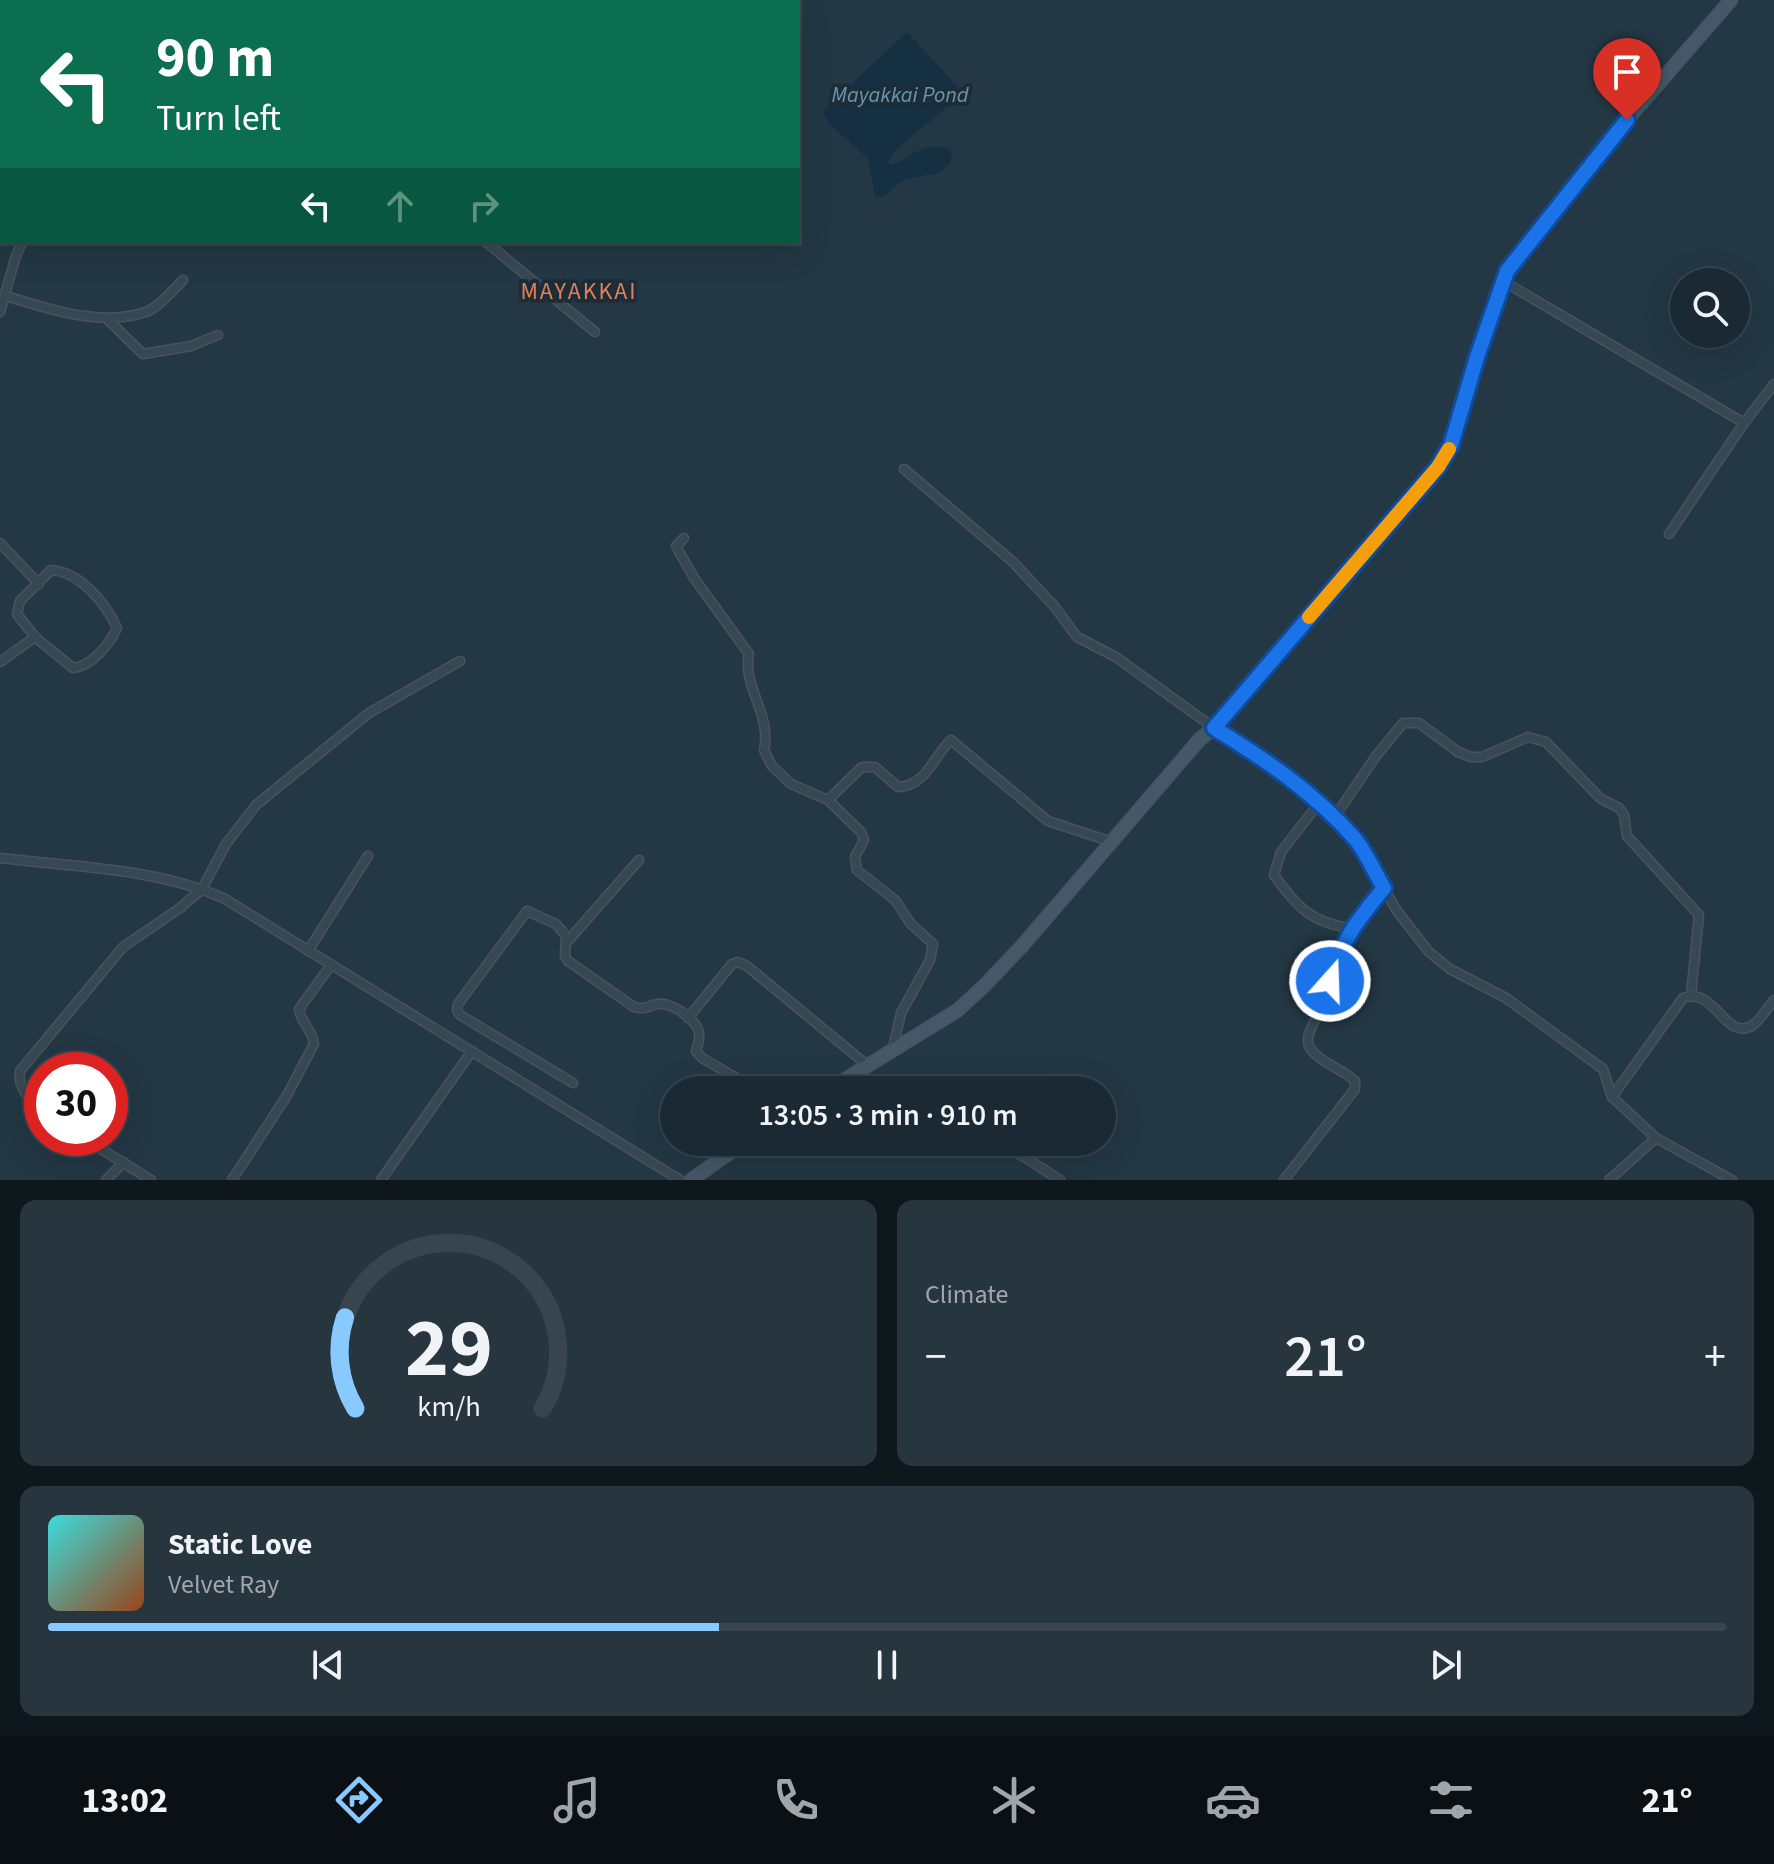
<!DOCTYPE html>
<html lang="en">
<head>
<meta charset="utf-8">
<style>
	:root { --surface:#1a2933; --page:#27353f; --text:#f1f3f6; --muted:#9fa6ac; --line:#38454e; --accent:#88caff }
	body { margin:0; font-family:"Source Sans 3",sans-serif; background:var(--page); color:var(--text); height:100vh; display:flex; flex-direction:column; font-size:30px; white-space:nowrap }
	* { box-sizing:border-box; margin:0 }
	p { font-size:26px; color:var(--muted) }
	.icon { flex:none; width:44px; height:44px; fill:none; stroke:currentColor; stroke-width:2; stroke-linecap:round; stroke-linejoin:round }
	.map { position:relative; height:1180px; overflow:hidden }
	.panel { display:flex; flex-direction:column; gap:20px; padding:20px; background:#0e171c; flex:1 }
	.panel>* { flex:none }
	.top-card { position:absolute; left:0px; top:0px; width:800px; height:244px; box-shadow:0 8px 32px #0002,0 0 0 2px var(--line); background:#0b6e4f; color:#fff; overflow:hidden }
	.buttons { position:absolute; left:1670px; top:268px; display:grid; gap:16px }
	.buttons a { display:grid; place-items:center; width:80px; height:80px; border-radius:50%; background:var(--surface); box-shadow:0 8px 32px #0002,0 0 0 2px var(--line); font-size:40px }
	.speed { position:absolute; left:24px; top:1052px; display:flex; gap:16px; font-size:40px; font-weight:700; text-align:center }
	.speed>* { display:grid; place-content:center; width:104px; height:104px; border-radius:50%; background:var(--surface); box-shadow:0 8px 32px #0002,0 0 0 2px var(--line); line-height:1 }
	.speed .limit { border:12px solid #d22; background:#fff; color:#111 }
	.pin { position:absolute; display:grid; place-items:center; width:68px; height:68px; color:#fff; margin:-82px -34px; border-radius:50% 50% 50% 0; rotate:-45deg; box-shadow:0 0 8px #0007 }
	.pin .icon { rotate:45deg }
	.me { position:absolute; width:88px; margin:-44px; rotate:20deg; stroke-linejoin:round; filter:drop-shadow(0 0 6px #0008) }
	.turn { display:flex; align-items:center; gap:28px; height:168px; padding:0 24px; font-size:36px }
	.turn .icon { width:104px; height:104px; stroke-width:2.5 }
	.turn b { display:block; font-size:56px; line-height:68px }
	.lanes { display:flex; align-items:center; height:76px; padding:0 24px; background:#0003; justify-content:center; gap:40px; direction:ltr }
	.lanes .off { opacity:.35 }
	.big { font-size:60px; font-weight:600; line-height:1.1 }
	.panel .card { flex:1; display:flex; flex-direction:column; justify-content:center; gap:12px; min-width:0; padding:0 28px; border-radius:16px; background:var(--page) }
	.panel .dial { align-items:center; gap:0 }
	.dial svg { height:208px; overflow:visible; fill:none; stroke:var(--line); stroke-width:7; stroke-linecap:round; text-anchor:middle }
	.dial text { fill:var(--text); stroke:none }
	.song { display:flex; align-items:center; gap:24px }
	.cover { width:96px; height:96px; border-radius:12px; background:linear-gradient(135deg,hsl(180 70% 55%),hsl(20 70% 35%)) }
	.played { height:8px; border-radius:4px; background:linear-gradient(90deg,var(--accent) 40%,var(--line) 40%) }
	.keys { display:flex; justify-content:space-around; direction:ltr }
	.heat { display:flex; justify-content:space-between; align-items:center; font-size:44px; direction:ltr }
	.panel .tiles { flex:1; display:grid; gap:20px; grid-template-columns:1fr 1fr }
	.card:last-child { grid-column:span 2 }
	.trip { position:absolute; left:660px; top:1076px; width:456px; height:80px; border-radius:40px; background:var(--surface); box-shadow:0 8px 32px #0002,0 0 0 2px var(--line); font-weight:600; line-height:80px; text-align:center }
	.menu { display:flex; height:128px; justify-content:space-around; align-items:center; background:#0a1014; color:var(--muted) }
	.menu .icon { width:56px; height:56px }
	.menu .current { color:var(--accent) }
	.menu b { font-size:36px; color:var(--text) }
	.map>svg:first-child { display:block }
	.water { fill:#153043 }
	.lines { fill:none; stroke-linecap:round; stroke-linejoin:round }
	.street-casing { stroke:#45545f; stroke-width:11 }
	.secondary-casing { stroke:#45545f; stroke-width:15 }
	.street { stroke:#384853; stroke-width:8 }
	.secondary { stroke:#455867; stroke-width:12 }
	.route-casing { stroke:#114b97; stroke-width:20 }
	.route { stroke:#1a73e8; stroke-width:14 }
	.slow { stroke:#f59e0b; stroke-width:14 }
	.labels { text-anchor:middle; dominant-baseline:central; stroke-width:8; stroke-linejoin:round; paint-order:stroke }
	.water-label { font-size:22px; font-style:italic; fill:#6b94af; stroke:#1d2d38 }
	.quarter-label { font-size:24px; letter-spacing:2px; fill:#e17f5c; stroke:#1d2d38 }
</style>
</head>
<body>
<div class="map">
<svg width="1774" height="1180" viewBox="0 0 1774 1180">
	<rect width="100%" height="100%" fill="#233744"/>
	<path class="water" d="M907,32L956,85L959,91C945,117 893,143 888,163L893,165C912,156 927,139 950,150L952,160C939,179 927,173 907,179C893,183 891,198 875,197L868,158L830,125L822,112Z"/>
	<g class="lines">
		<g class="street-casing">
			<path id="street" d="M101,0L102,2
				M198,2L199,0
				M0,40L2,44
				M486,242L595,332
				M1503,281L1744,423
				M6,296C48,309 101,327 146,312C158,308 173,290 183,280
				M0,312L15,259L22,242
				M106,318L143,354L191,346L218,335
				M904,469L1013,562L1054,606L1077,637L1116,657L1214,728L1276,766L1319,803L1358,842L1384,888C1368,908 1351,926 1340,949C1331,967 1328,989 1321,1008C1317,1020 1303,1035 1310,1048C1320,1063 1343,1069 1355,1081V1089L1284,1180
				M1669,534L1744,423L1774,384
				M684,538L676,546L694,578L749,654C742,687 772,714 764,750L772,766L791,784L828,800L861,832L864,840L855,857L857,870L895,900L911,924L933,944L930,960L901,1013L893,1048
				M0,543L39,584
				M51,570C80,572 105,602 117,628C109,645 92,666 73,668L35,637L17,614L20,601Z
				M0,662L35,637
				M828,800L862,767H875L898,787C927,786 933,756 951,740L1048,821L1112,842
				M1319,803L1281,852L1274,875C1296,906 1312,924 1352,928
				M1334,818L1376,756L1403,723H1419L1458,752L1471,757H1482L1528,737L1546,742L1601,799L1619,808L1624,815L1627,836L1699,915L1691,995
				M0,858C73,867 158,868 225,899L680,1180
				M1384,888L1397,911L1429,952L1450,969L1506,998L1603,1069L1612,1097L1656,1138L1609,1180
				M567,942L639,860
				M308,951L368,856
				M688,1018L732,964L738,962L747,966L867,1065
				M573,1083L460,1015L457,1010L458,1004L527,911L556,924L566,936L565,956L568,961L634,1007C648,1010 646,1006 658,1004C671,1002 696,1019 699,1032C700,1038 698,1045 696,1051L702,1058L757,1090
				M1612,1097L1683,998C1716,986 1725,1043 1753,1025C1761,1019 1767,1008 1774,1000
				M42,1111C30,1100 17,1088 20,1071L123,947L180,908L202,889L226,844L256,805L369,713L460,661
				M83,1138L151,1180
				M1656,1138L1732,1180
				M948,1142L975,1150C1002,1134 1036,1166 1060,1180
				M106,1180L124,1162
				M232,1180L286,1097L314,1044C313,1030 300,1022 299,1009L331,965
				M381,1180L472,1051"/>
		</g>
		<g class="secondary-casing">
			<path id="secondary" d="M828,1090L958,1010L985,985L1022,946L1200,739L1214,728L1438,467L1451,445L1477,357L1507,271L1606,144L1731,0
				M691,1180L745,1142"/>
		</g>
		<use href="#street" class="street"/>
		<use href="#secondary" class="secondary"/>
	</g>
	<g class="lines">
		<g class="route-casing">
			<path id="route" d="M1330,981C1342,939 1357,921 1384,888C1375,873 1367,854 1356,840C1315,793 1266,760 1214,728L1438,467L1451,445L1477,357L1507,271L1627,120"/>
		</g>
		<use href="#route" class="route"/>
		<path class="slow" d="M1309,617L1438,467L1449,449"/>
	</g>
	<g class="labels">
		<g class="water-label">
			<text x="900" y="95">Mayakkai Pond</text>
		</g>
		<g class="quarter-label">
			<text x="579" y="291">MAYAKKAI</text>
		</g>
	</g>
</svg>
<div class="buttons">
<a><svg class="icon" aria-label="search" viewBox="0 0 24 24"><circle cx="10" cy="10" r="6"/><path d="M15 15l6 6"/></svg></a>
</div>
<div class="speed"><div class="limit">30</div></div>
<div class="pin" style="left:1627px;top:120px;background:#d93025"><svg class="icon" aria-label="arrive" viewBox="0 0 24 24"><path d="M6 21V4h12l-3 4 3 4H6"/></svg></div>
<svg class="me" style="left:1330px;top:981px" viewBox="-20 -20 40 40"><circle r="17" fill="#1a73e8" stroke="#fff" stroke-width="3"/><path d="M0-11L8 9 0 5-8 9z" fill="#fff"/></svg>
<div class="trip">13:05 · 3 min · 910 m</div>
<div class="top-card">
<div class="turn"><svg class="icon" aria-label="left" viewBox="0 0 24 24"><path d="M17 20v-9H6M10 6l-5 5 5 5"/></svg><div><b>90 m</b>Turn left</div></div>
<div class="lanes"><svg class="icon" aria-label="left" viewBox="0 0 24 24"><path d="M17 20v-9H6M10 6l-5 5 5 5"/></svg><svg class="icon off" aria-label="ahead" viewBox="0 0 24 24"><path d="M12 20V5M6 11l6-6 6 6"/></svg><svg class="icon off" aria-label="right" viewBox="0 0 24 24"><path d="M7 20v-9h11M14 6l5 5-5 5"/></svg></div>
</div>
</div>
<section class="panel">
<div class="tiles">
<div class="card dial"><svg viewBox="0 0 100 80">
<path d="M14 69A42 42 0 1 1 86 69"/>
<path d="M14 69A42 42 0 0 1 10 34" stroke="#88caff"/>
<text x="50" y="56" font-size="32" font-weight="700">29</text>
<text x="50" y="72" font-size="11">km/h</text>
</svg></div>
<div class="card"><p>Climate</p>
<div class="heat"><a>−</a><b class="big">21°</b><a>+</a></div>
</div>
<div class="card">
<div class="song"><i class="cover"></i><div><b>Static Love</b><p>Velvet Ray</p></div></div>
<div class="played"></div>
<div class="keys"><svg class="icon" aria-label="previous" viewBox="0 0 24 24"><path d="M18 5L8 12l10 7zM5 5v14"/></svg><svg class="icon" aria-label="pause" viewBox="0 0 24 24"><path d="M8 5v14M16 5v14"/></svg><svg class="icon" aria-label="next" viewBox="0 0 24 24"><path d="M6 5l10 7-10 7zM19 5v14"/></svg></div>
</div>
</div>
</section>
<nav class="menu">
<b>13:02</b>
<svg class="icon current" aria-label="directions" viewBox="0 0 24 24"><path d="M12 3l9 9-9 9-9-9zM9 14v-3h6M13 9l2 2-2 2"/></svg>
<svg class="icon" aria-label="music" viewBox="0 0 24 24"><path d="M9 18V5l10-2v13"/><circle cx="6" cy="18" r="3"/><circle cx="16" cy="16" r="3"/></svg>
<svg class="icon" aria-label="phone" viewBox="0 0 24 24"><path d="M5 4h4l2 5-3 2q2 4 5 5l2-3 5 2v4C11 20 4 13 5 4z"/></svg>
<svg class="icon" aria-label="climate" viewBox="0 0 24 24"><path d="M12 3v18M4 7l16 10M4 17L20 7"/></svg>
<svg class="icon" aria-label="car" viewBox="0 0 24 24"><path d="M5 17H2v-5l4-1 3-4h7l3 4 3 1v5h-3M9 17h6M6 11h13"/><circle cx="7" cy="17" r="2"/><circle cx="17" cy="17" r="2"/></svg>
<svg class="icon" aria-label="filters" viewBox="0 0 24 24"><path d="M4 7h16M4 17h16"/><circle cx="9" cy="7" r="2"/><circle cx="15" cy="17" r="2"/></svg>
<b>21°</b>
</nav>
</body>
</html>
